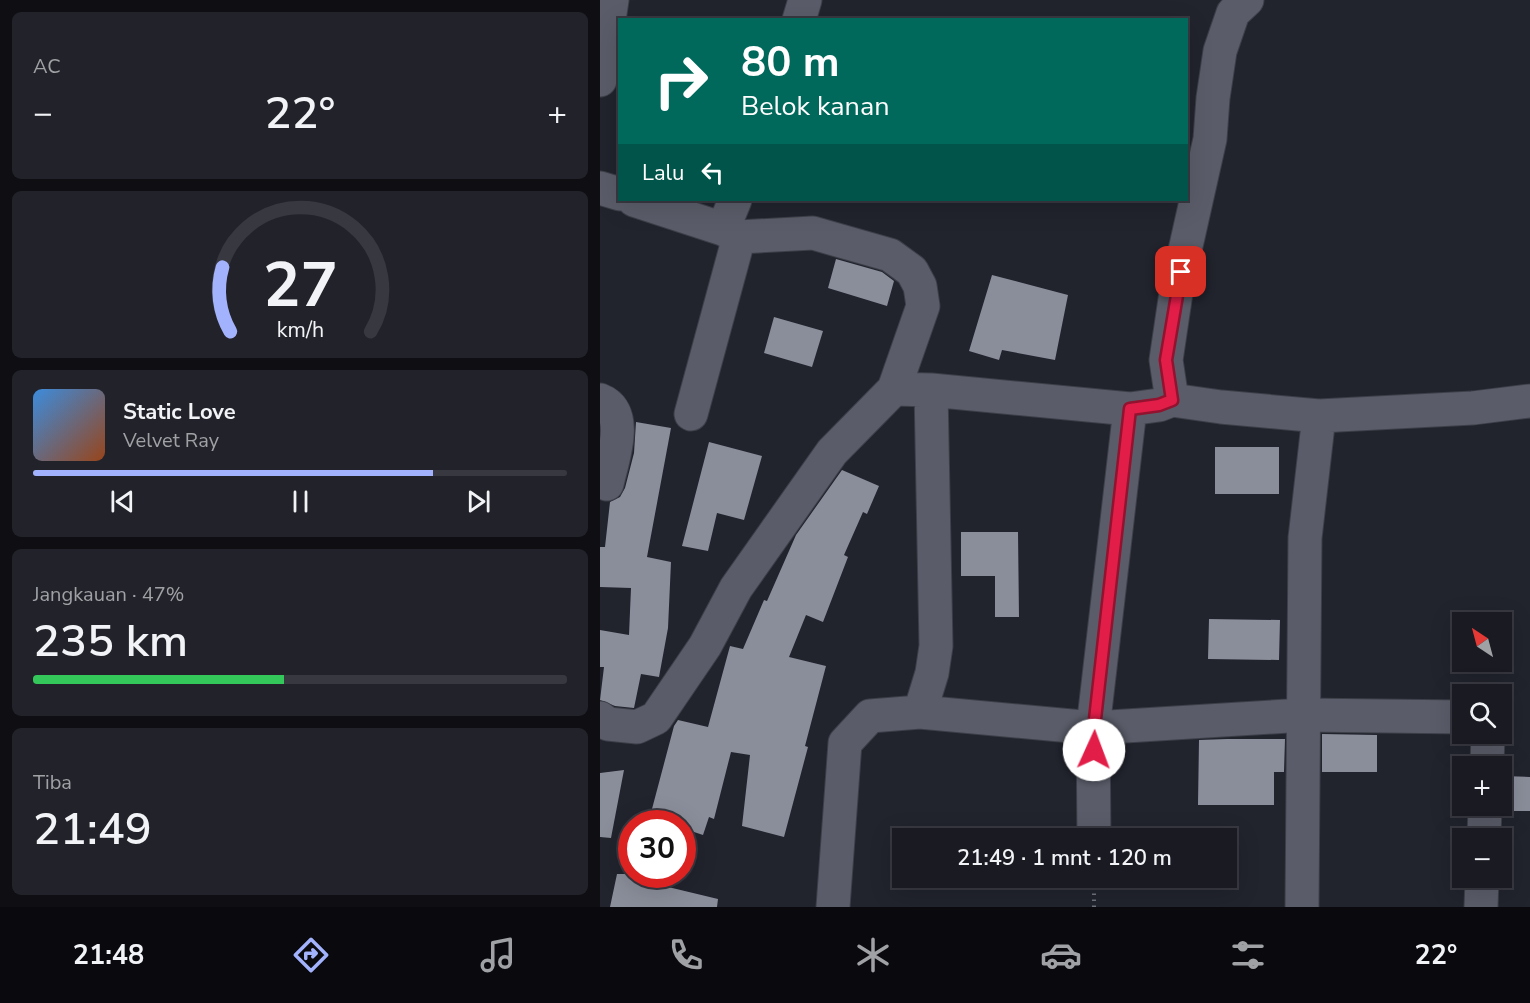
<!DOCTYPE html>
<html lang="id">
<head>
<meta charset="utf-8">
<style>
	:root { --surface:#191a22; --page:#22232a; --text:#f1f3f6; --muted:#9fa1a5; --line:#373840; --accent:#a3b2fd }
	body { margin:0; font-family:"Nunito Sans",sans-serif; background:var(--page); color:var(--text); height:100vh; display:flex; flex-direction:column; font-size:22px; white-space:nowrap }
	* { box-sizing:border-box; margin:0 }
	p { font-size:20px; color:var(--muted) }
	.icon { flex:none; width:33px; height:33px; fill:none; stroke:currentColor; stroke-width:2; stroke-linecap:round; stroke-linejoin:round }
	.map { position:relative; flex:1; overflow:hidden }
	.details { display:flex; flex-direction:column; gap:12px; padding:12px; background:#0e0e13; width:600px }
	.details>* { flex:none }
	.banner { position:absolute; left:18px; top:18px; width:570px; height:183px; border-radius:0px; box-shadow:0 6px 24px #0002,0 0 0 2px var(--line); background:#00695c; color:#fff; overflow:hidden }
	.needle { width:39px; rotate:324deg }
	.fabs { position:absolute; left:852px; top:612px; display:grid; gap:12px }
	.fabs a { display:grid; place-items:center; width:60px; height:60px; border-radius:0px; background:var(--surface); box-shadow:0 6px 24px #0002,0 0 0 2px var(--line); font-size:30px }
	.speed { position:absolute; left:18px; top:810px; display:flex; gap:12px; font-size:30px; font-weight:700; text-align:center }
	.speed>* { display:grid; place-content:center; width:78px; height:78px; border-radius:50%; background:var(--surface); box-shadow:0 6px 24px #0002,0 0 0 2px var(--line); line-height:1 }
	.speed .limit { border:9px solid #d22; background:#fff; color:#111 }
	.pin { position:absolute; display:grid; place-items:center; width:51px; height:51px; color:#fff; margin:-26px; border-radius:12px; box-shadow:0 3px 9px #0006 }
	.me { position:absolute; width:66px; margin:-33px; rotate:2deg; stroke-linejoin:round; filter:drop-shadow(0 0 4px #0008) }
	.turn { display:flex; align-items:center; gap:21px; height:126px; padding:0 24px; font-size:27px }
	.turn .icon { width:78px; height:78px; stroke-width:2.5 }
	.turn b { display:block; font-size:42px; line-height:51px }
	.then { display:flex; align-items:center; height:57px; padding:0 24px; background:#0003; gap:12px; font-size:22px }
	.big { font-size:45px; font-weight:600; line-height:1.1 }
	.details .tile { flex:1; display:flex; flex-direction:column; justify-content:center; gap:9px; min-width:0; padding:0 21px; border-radius:9px; background:var(--page) }
	.details .dial { align-items:center; gap:0 }
	.dial svg { height:156px; overflow:visible; fill:none; stroke:var(--line); stroke-width:7; stroke-linecap:round; text-anchor:middle }
	.dial text { fill:var(--text); stroke:none }
	.song { display:flex; align-items:center; gap:18px }
	.cover { width:72px; height:72px; border-radius:9px; background:linear-gradient(135deg,hsl(210 70% 55%),hsl(20 70% 35%)) }
	.played { height:6px; border-radius:3px; background:linear-gradient(90deg,var(--accent) 75%,var(--line) 75%) }
	.keys { display:flex; justify-content:space-around; direction:ltr }
	.heat { display:flex; justify-content:space-between; align-items:center; font-size:33px; direction:ltr }
	.charge { height:9px; border-radius:4px; background:linear-gradient(90deg,#34c759 47%,var(--line) 0) }
	.trip { position:absolute; left:292px; top:828px; width:345px; height:60px; border-radius:0px; background:var(--surface); box-shadow:0 6px 24px #0002,0 0 0 2px var(--line); font-weight:600; line-height:60px; text-align:center }
	.tabs { display:flex; height:96px; justify-content:space-around; align-items:center; background:#0a0a0e; color:var(--muted) }
	.tabs .icon { width:42px; height:42px }
	.tabs .active { color:var(--accent) }
	.tabs b { font-size:27px; color:var(--text) }
	main { display:flex; flex:1; min-height:0 }
	.map>svg:first-child { display:block }
	.building { fill:#8a8e9a }
	.lines { fill:none; stroke-linecap:round; stroke-linejoin:round }
	.minor-casing { stroke:#3d3f48; stroke-width:35 }
	.path { stroke:#70727b; stroke-width:4; stroke-dasharray:1.5 4.5; stroke-linecap:butt }
	.minor { stroke:#5a5d69; stroke-width:33 }
	.route-casing { stroke:#92132f; stroke-width:15 }
	.route { stroke:#e11d48; stroke-width:10 }
</style>
</head>
<body>
<main>
<section class="details">
<div class="tile"><p>AC</p>
<div class="heat"><a>−</a><b class="big">22°</b><a>+</a></div>
</div>
<div class="tile dial"><svg viewBox="0 0 100 80">
<path d="M14 69A42 42 0 1 1 86 69"/>
<path d="M14 69A42 42 0 0 1 10 36" stroke="#a3b2fd"/>
<text x="50" y="56" font-size="32" font-weight="700">27</text>
<text x="50" y="72" font-size="11">km/h</text>
</svg></div>
<div class="tile">
<div class="song"><i class="cover"></i><div><b>Static Love</b><p>Velvet Ray</p></div></div>
<div class="played"></div>
<div class="keys"><svg class="icon" aria-label="previous" viewBox="0 0 24 24"><path d="M18 5L8 12l10 7zM5 5v14"/></svg><svg class="icon" aria-label="pause" viewBox="0 0 24 24"><path d="M8 5v14M16 5v14"/></svg><svg class="icon" aria-label="next" viewBox="0 0 24 24"><path d="M6 5l10 7-10 7zM19 5v14"/></svg></div>
</div>
<div class="tile"><p>Jangkauan · 47%</p><b class="big">235 km</b><div class="charge"></div></div>
<div class="tile"><p>Tiba</p><b class="big">21:49</b></div>
</section>
<div class="map">
<svg width="930" height="907" viewBox="0 0 930 907">
	<rect width="100%" height="100%" fill="#21232d"/>
	<path class="building" d="M236,259L282,272L294,281L287,306L228,288Z
		M392,275L468,295L455,360L402,350L399,360L369,351Z
		M174,317L223,331L212,367L164,353Z
		M36,422L71,428L47,557L71,562L68,628L59,677L41,674L34,708L15,706L0,700L4,667H0V630L29,635L31,588L0,587V547H5L10,502L20,497L25,488L34,453Z
		M109,442L162,456L144,520L117,513L108,551L82,546Z
		M615,447H679V494H615Z
		M242,470L279,486L267,514L263,512L244,555L248,557L223,622L206,615L189,657L226,666L205,746L208,747L184,837L142,826L150,755L131,752L114,819L109,817L103,835L82,828V824H48L74,726L78,720L108,727L130,646L143,649L164,600L167,601L196,535Z
		M361,532H418L419,617H395V576H361Z
		M609,619L680,620L679,660L608,659Z
		M722,734L777,735V772H722Z
		M627,739H685L684,772H674V805H598L599,740Z
		M24,770L11,838L0,837V773Z
		M902,776L930,777V811H904Z
		M17,874H67L64,886L118,899L117,907H10Z"/>
	<g class="lines">
		<g class="minor-casing">
			<path id="minor" d="M199,20L205,0
				M0,80L12,0
				M0,188L20,194
				M34,200L123,229
				M331,390L530,409L559,405L572,400L621,407L719,416L873,408L930,401
				M0,400C31,412 12,460 7,484
				M572,400L566,360L577,286L610,139L613,98L620,51L633,13L647,0
				M91,414L139,237
				M320,712L493,728L704,715L862,717
				M0,718L8,724L37,727L56,718L105,646L136,588L232,452L294,389L323,306L320,286L312,271L290,255L213,233L139,237L123,229L135,200
				M887,766L888,734
				M494,838L493,728L530,409
				M884,838L885,806
				M233,907L245,743L270,716L320,712L332,673L336,646L331,390L294,389
				M702,907L705,538L719,416
				M881,907L882,878"/>
		</g>
		<path class="path" d="M494,907V878"/>
		<use href="#minor" class="minor"/>
	</g>
	<g class="lines">
		<g class="route-casing">
			<path id="route" d="M494,750V728L530,409L559,405L572,400L566,360L581,272"/>
		</g>
		<use href="#route" class="route"/>
	</g>
</svg>
<div class="fabs">
<a><svg class="needle" viewBox="-14 -14 28 28"><path d="M0-13l5 13h-10z" fill="#e53935"/><path d="M0 13l5-13h-10z" fill="#9fa1a5"/></svg></a>
<a><svg class="icon" aria-label="search" viewBox="0 0 24 24"><circle cx="10" cy="10" r="6"/><path d="M15 15l6 6"/></svg></a>
<a>+</a>
<a>−</a>
</div>
<div class="speed"><div class="limit">30</div></div>
<div class="pin" style="left:581px;top:272px;background:#d93025"><svg class="icon" aria-label="arrive" viewBox="0 0 24 24"><path d="M6 21V4h12l-3 4 3 4H6"/></svg></div>
<svg class="me" style="left:494px;top:750px" viewBox="-20 -20 40 40"><circle r="19" fill="#fff"/><path d="M0-13L10 11 0 6-10 11z" fill="#e11d48"/></svg>
<div class="trip">21:49 · 1 mnt · 120 m</div>
<div class="banner">
<div class="turn"><svg class="icon" aria-label="right" viewBox="0 0 24 24"><path d="M7 20v-9h11M14 6l5 5-5 5"/></svg><div><b>80 m</b>Belok kanan</div></div>
<div class="then">Lalu<svg class="icon" aria-label="left" viewBox="0 0 24 24"><path d="M17 20v-9H6M10 6l-5 5 5 5"/></svg></div>
</div>
</div>
</main>
<nav class="tabs">
<b>21:48</b>
<svg class="icon active" aria-label="directions" viewBox="0 0 24 24"><path d="M12 3l9 9-9 9-9-9zM9 14v-3h6M13 9l2 2-2 2"/></svg>
<svg class="icon" aria-label="music" viewBox="0 0 24 24"><path d="M9 18V5l10-2v13"/><circle cx="6" cy="18" r="3"/><circle cx="16" cy="16" r="3"/></svg>
<svg class="icon" aria-label="phone" viewBox="0 0 24 24"><path d="M5 4h4l2 5-3 2q2 4 5 5l2-3 5 2v4C11 20 4 13 5 4z"/></svg>
<svg class="icon" aria-label="climate" viewBox="0 0 24 24"><path d="M12 3v18M4 7l16 10M4 17L20 7"/></svg>
<svg class="icon" aria-label="car" viewBox="0 0 24 24"><path d="M5 17H2v-5l4-1 3-4h7l3 4 3 1v5h-3M9 17h6M6 11h13"/><circle cx="7" cy="17" r="2"/><circle cx="17" cy="17" r="2"/></svg>
<svg class="icon" aria-label="filters" viewBox="0 0 24 24"><path d="M4 7h16M4 17h16"/><circle cx="9" cy="7" r="2"/><circle cx="15" cy="17" r="2"/></svg>
<b>22°</b>
</nav>
</body>
</html>
